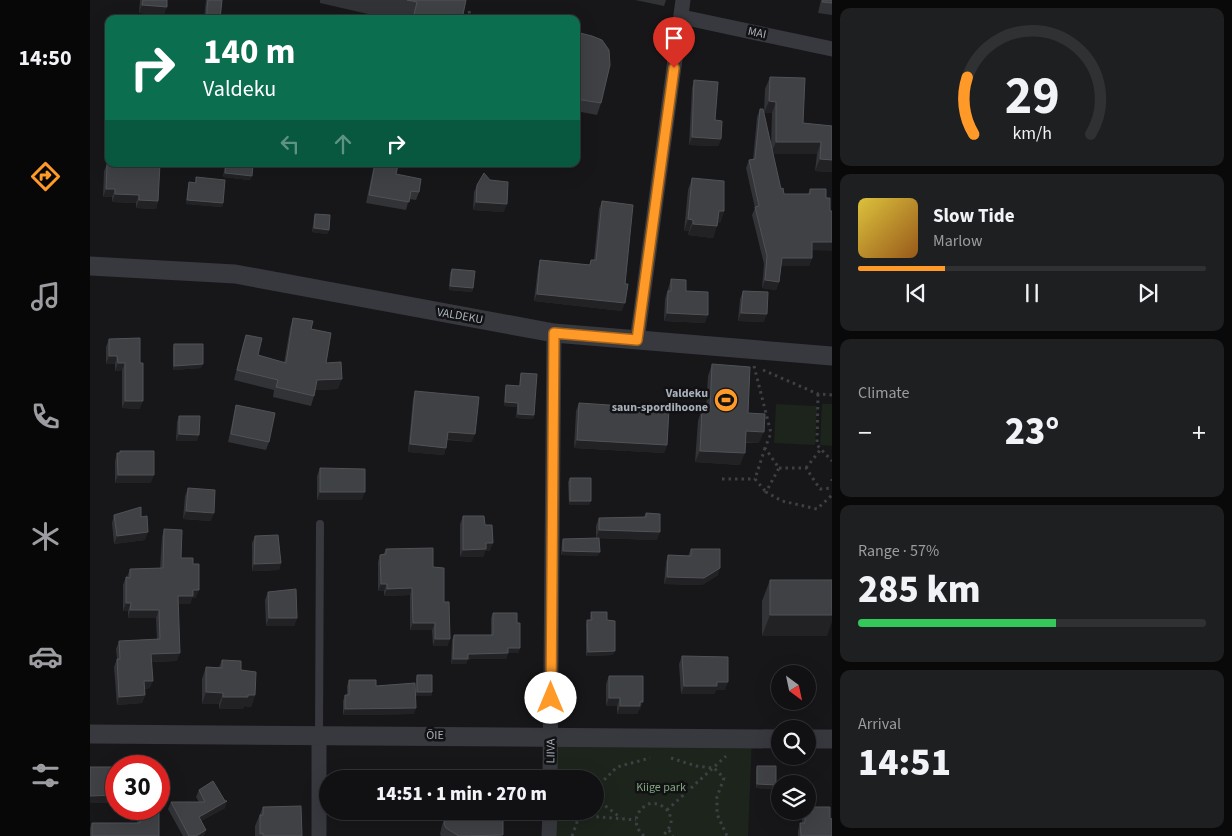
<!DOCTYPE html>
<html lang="en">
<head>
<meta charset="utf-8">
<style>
	:root { --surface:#111113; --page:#1e1f21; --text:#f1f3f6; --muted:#9c9da0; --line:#303133; --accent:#ff9a28 }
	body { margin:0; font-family:"Source Sans 3",sans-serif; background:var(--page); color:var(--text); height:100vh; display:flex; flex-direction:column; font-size:19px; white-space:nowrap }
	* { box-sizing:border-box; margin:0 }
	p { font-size:16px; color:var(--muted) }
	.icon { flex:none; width:28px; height:28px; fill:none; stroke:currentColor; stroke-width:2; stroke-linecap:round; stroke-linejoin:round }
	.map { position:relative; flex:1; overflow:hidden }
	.panel { display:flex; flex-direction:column; gap:8px; padding:8px; background:#09090a; width:400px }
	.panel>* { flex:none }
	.hud { position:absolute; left:15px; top:15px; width:475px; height:152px; border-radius:10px; box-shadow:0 5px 20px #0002,0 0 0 1px var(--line); background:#0b6e4f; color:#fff; overflow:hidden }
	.needle { width:32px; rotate:147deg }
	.fabs { position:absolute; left:681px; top:665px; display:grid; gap:10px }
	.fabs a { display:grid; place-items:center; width:45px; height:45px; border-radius:50%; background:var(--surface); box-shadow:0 5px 20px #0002,0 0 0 1px var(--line); font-size:25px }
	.speed { position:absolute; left:15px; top:755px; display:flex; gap:10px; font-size:25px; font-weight:700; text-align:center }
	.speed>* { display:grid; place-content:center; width:65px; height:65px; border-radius:50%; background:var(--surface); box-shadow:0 5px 20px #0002,0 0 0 1px var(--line); line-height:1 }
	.speed .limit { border:8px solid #d22; background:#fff; color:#111 }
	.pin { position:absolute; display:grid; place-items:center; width:42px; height:42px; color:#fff; margin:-51px -21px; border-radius:50% 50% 50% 0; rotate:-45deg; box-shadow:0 0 5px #0007 }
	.pin .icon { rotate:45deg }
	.me { position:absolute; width:55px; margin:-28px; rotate:0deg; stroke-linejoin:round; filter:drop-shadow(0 0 4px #0008) }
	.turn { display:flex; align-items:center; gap:18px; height:105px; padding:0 15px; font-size:22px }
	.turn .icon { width:65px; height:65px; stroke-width:2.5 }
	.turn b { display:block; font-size:35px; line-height:42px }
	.lanes { display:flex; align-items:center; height:48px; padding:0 15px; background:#0003; justify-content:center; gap:25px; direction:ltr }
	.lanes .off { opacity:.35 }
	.big { font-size:38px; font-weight:800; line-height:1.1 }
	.panel .widget { flex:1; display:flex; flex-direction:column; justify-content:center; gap:8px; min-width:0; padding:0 18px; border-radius:10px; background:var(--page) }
	.panel .dial { align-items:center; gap:0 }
	.dial svg { height:130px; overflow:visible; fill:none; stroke:var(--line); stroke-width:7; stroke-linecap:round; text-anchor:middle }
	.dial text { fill:var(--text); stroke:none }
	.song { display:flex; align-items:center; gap:15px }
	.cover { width:60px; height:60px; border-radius:8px; background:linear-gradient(135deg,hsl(50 70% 55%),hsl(30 70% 35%)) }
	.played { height:5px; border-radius:2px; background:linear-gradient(90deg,var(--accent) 25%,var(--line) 25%) }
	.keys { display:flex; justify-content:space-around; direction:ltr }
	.heat { display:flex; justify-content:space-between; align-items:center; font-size:28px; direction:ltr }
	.charge { height:8px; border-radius:4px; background:linear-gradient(90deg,#34c759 57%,var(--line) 0) }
	.trip { position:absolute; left:229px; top:770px; width:285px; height:50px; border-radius:25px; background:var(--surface); box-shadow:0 5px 20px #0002,0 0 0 1px var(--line); font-weight:800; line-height:50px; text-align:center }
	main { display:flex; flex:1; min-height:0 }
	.dock { display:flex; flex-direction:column; width:90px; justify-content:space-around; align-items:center; background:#070708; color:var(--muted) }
	.dock .icon { width:35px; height:35px }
	.dock .selected { color:var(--accent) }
	.dock b { font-size:22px; color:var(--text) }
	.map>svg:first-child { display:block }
	.green { fill:#1c241c }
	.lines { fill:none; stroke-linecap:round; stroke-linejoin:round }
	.path { stroke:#3d4145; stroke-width:3; stroke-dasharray:2.5 4; stroke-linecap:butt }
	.service { stroke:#37393e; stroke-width:8 }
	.minor { stroke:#37393e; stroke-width:15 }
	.tertiary { stroke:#37393e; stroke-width:19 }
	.wall { fill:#323337 }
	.shaded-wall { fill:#222225 }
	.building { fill:#3f4145; stroke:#4f5257 }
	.route-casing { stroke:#a6641a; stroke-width:12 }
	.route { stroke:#ff9a28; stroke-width:9 }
	.labels { text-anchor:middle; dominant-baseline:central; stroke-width:5; stroke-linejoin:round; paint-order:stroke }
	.street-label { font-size:12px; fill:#a8b0ba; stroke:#121214 }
	.poi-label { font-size:12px; font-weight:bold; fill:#a8b0ba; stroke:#121214; text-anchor:end }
	.park-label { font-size:12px; fill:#80a67d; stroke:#121214 }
</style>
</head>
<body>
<main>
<nav class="dock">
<b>14:50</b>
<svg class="icon selected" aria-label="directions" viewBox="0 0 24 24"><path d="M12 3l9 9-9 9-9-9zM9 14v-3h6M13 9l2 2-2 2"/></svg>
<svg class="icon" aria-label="music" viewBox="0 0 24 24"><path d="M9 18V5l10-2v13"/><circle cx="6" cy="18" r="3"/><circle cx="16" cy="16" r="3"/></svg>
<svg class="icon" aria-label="phone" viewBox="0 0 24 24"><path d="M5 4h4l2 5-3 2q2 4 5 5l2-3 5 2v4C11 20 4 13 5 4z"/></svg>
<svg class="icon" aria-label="climate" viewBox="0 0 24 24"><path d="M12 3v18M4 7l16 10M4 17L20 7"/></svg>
<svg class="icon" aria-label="car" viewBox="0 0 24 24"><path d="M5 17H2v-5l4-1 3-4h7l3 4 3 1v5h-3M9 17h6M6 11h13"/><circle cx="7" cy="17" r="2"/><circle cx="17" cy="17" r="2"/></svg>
<svg class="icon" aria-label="filters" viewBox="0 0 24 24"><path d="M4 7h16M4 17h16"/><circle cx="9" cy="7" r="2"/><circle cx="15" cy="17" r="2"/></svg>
</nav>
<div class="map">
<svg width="742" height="836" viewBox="0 0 742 836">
	<rect width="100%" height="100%" fill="#171719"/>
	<path class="green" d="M686,404L727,406L725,445L684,443Z
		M732,404H742V446L730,445Z
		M461,736L662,739L658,836H460V811H505V779H460Z"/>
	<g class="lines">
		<path class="path" d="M379,11L381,19
			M664,366L681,433L675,448L689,468L676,492L692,501L727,509L742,495
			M673,370L728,394L742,395
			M728,394L727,445L742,461
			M675,448L665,479L676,492
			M689,468H716L730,489L742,488
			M716,468L731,449
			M632,479H665
			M742,479V481
			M581,758L606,766L624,768L634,778L627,797V814L637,836
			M475,773L482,779
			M505,789L527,767L560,758
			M505,798L531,818
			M577,810L636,756
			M474,814L546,820
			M579,830L583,836
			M482,836L491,811
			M554,836C541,825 545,809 561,803C574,804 582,811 581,825L573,836"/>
		<path class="service" d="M229,735L230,524"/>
		<path class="minor" d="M592,17L742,49
			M547,341L593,0
			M229,735V836
			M460,779L464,333
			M459,836L460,811"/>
		<path class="tertiary" d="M0,266L145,274L464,333L742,356
			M0,734L690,739
			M718,739H742"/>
	</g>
	<path class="wall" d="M50,0H77L74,15L49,13Z
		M116,0H132L130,19H114Z
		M230,0H376L372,19H300L230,3Z
		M545,0H576L574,6Z
		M731,0H742V15L728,13Z
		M486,32L511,103L507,115L486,111Z
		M680,77L713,123L742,126V172L725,171L727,154H683L691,189L694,194H718L720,189L722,250V258L719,266H691L689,282L686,290L672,288L674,264L662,215L665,208L656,168L659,160L663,159L667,117L670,109L681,147L682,113H674L675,89Z
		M604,80L625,120L631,139L628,146L599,145L602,88Z
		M17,164L48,166L49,164H70L68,201L66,209L46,208V203L22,202V197H13L14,171Z
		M135,164H163L162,176L160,180L133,177Z
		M284,164H302L306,174L329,192L326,200L319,199L316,210L276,203L283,169Z
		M106,177L133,203L132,207L96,204L98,186L99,182L105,183Z
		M602,178L634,211L630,223L628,222L623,238L598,235L599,231H594L598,190Z
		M387,185L414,212L383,210L384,192Z
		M512,201L535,284L532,311L444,301L448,268L450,260L499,265L501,260H504L509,209Z
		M225,214L239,230L237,234L222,232L224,218Z
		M362,269L383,288L382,292L359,290L360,273Z
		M581,279L596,291L615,323L574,321L575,299Z
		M653,291L674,322L648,321L650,299Z
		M203,318L221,329L248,389L225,390L224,396L221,406L183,397L184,390L144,380L153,344L156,335L168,355L194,363L200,328Z
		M50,338V409L32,408V370L25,371V364H16V347L19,339Z
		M84,344L111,368L83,370V348Z
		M622,364L658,413L669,443H655L650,465L605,462L608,421L612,409H616L618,376Z
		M431,373L444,415L443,419L426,418L427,407L414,406L415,389L416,385L429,386L430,377Z
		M325,391L382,442L357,440L354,455L318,452L323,399Z
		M489,403L577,445L574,453L484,448L486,411Z
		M146,405L179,442L176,450L138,442L144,413Z
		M89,416L107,441H86L87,422Z
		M30,451L61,483H25V461L27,453H30Z
		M230,468L272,500H227V476Z
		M480,478L501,501L499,505H479L478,482Z
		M98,488L121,521L93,519L95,496Z
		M556,513L567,540L506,538V526L509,518L554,517Z
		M24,515L51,517L55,540L24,544L22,523Z
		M373,516L395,525L400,551H395L393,557H370V524Z
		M74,529L91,558L103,564L106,598H102L100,604H88L87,661L62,662L60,688L54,689L55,695L52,703L27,705L24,667L27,659L26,649L29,641L67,639L66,618H38V611H33V585L36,577H37L40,569L70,568L72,537Z
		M165,536L191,563L189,570L162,571V543Z
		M473,539L508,556L471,555L472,543Z
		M296,549L343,567L354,602L360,639L357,646H343L342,630H320V595L294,596V591H288V562L290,555H293Z
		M601,549L628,575L612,585L574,584L576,562L578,555L598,556Z
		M680,580L737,636H672V601Z
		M178,592L207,618L204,626H176L175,600Z
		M501,612L523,655L496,656V624L497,620H500V616Z
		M403,613L427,623L430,648L428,653H418L416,659H381L377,660L376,664H361L362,640L364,635H401V618Z
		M592,656L635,690H626L624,694H591L589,664Z
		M132,660L151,670L165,695L161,707L154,706L153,709H129V704H112V679L116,667H129Z
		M327,675L342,692L341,696H326V679Z
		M519,676L550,710L549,709L547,714H527V706H516V684Z
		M259,680L286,686L324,714L253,715V701L255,695H257V686Z
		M667,766L686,785L685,789L666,788V770Z
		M109,790L135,808L111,821L114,836H93L78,809L81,802H109L106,797Z
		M173,807L212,836H165V826Z
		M723,807L740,818L742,836H708V831L710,823H712V819L715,812H721Z
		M47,809H69V836H0V828L2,823H47Z
		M356,814L413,836H351L350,834L352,825Z"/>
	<path class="shaded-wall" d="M52,5L77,7L74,15L49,13Z
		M679,101L686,102L682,113H674Z
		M602,137L631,139L628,146L599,145Z
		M686,142H731L727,154H681Z
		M730,159L742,160V172L725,171Z
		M135,173L162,176L160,180L133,177Z
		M16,189H25L22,197H13Z
		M25,194L49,195L46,203L22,202Z
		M49,200L68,201L66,209L46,208Z
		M97,200L133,203L132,207L96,204Z
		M386,202L417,204L414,212L383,210Z
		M629,211H634L630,223L624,222Z
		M598,219L603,220L599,231H594Z
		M603,224L627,226L623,238L598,235Z
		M224,228L239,230L237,234L222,232Z
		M722,242H742V251L719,250Z
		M692,258H722L719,266H689Z
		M675,280L689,282L686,290L672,288Z
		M360,286L383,288L382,292L359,290Z
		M447,294L535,303L532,311L444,301Z
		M577,313L618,315L615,323L574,321Z
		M651,313L677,314L674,322L648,321Z
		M19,356H27L25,364H16Z
		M28,363H35L32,370L25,371Z
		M113,364L111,368L83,370L84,366Z
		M252,379L248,389L223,390L227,380Z
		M35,401H53L50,409L32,408Z
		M415,402L428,403L427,407L414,406Z
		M428,414L444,415L443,419L426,418Z
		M656,431L674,432L669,443L651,442Z
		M358,432L385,434L382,442L355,439Z
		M89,434L109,435L107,441H86Z
		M487,440L577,445L574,453L484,448Z
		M320,444L356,448L354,455L318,452Z
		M610,451L655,453L650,465L605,462Z
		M28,475H64L61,483H25Z
		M230,492H275L272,500H227Z
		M480,501H501L499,505H479Z
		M96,511L124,513L121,521L93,519Z
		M509,530L570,532L567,540L506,538Z
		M58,532L55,540L24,544L27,536Z
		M396,543H403L400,551H395L393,557H370L373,550Z
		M473,551L510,552L508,556L471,555Z
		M191,563L189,570L162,571L164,564Z
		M630,568L628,575L612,585L574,584L577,577Z
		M291,584H297L294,591H288Z
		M322,588L320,595L294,596L297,589Z
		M103,590H109L106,598H102L100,604H85L88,596Z
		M36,603H41L38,611H33Z
		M40,610H69L66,618H38Z
		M680,615H742V622L737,636H672Z
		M179,618H207L204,626H176Z
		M323,623H345L342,630H320Z
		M345,639H360L357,646H343Z
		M418,648H430L428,653H416Z
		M525,651L523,655L496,656L498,652Z
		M90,653L87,661L58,662L61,654Z
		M418,653L416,659H381L377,660L376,664H361L363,659L378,654Z
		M54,681H63L60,688L51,689Z
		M627,682H638L635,690H626L624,694H591L594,686Z
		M116,692L133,693L129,704H112Z
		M327,692H342L341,696H326Z
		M55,695L52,703L27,705L29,697Z
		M158,695H165L161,707L154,706L153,709H129L133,697Z
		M519,698H530L527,706H516Z
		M550,702H553L550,710L549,709L547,714H527L530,706Z
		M326,708L324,714L253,715L255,709Z
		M667,784L686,785L685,789L666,788Z
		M26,795V803H0V796Z
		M137,801L135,808L106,824L109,817Z
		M116,830L114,836H106Z"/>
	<path class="building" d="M53,0H77V7L52,5Z
		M118,0H132L130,19H117V7Z
		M317,0H376L372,19H323L327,2Z
		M733,0H742V3L732,2Z
		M486,32L502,36L512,40L519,50L520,65L511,103L486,99Z
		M680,77L715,78L713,123L742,126V160L730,159L731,142H686V102L679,101Z
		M604,80L628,82L625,120L632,121L631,139L602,137Z
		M670,109H673L691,189L693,188L694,194H720V189H736V198H740V211H742V242H722V258H692L689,282L675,280L677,256L665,207L669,206L659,160L665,159Z
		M17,164L50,166V164H70L68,201L49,200V195L25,194V189H16Z
		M136,164H163L162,176L135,173Z
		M285,164H302L308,165L306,174L331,179L329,192L321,191L319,202L279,195Z
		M394,173L400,180L418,182L417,204L386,202L387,185Z
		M106,177L135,180L133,203L97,200L99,182L106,183Z
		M602,178L634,181V211H629L627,226L603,224V220L598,219Z
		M512,201L543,205L535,284H538L535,303L447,294L450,260L500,265L501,260H506Z
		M225,214L240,215L239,230L224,228Z
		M362,269L385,271L383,288L360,286Z
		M581,279L596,280V291L618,292V315L577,313L578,291H581Z
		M653,291L678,292L677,314L651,313Z
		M203,318L223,321L221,329L241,333L236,363L251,362L252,379L227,380L224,396L186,387L188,380L147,370L156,335L172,338L168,355L196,363Z
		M50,338V363H53V401H35V363H28L27,356H19V339Z
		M84,344H113V364L84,366Z
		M622,364L660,367L658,413L675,414L674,432L656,431L655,453L610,451L612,409L620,410Z
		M431,373L447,374L444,415L428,414V403L415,402L416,385L430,386Z
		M325,391L389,397L385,434L358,432L356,448L320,444Z
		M489,403L579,409L577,445L487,440Z
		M146,405L185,413L179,442L141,434Z
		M89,416H110L109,435L89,434Z
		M30,451H64V475H28L27,453H30Z
		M230,468L275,469V492H230Z
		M480,478H501V501H480Z
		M98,488L125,490L124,513L96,511Z
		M51,507V517L57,516L58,532L27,536L24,515Z
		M556,513L570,514V532L509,530V518L556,517Z
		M373,516H394L395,525H402L403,543H396V549L373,550Z
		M74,529L92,530L91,558H103V564H109V590H103V596H88L90,653L61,654L63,681H54L55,695L29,697L27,659H30L29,641L70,639L69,610H40L41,603H36V577L40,578V569L73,568Z
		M188,535L191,563L164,564L165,536Z
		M509,538L510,552L473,551V539Z
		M343,548V567L354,568V602H359L360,639H345V623H323L322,588L297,589V584H291L290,555L296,554V549Z
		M601,549H630V568L614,578L577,577L578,555L601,556Z
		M680,580H742V615H680Z
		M206,589L207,618H179L178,592Z
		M501,612H517V620L525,621V651L498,652L497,620H502Z
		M403,613H427V623H430V648H418V653L383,654H378V659H363L364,635H403Z
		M592,656L638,657V682H627V686H594Z
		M132,660L151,661V670L166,672L165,695H158V697H133V693L116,692V667L132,668Z
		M327,675H342V692H327Z
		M519,676H553V702H550V706H530V698H519Z
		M259,680H286V686L325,683L326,708L255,709V695H259Z
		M667,766H686V785L667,784Z
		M0,767H26V795L0,796Z
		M123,781L135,801H137L109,817L116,830L106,836H99L81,802H115L109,790Z
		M69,790V836H2V823H50V809H69Z
		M211,806L212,836H173V833L170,834V815H173V807Z
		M723,807H740V818L742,819V836H711L710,823H715V812H723Z
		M361,811H413V835L369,836L356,828L354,824L356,814Z"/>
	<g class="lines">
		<g class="route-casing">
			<path id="route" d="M461,698L464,333L547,340L584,68"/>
		</g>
		<use href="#route" class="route"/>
	</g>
	<defs>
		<g id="stadium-disc" transform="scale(1.25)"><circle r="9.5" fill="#ff9a28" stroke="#121214"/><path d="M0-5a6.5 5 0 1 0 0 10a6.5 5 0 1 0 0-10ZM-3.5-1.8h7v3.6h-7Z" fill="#111"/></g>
	</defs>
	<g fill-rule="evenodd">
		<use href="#stadium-disc" x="636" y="400"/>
	</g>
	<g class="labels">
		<g class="street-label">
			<text transform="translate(667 33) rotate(12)">MAI</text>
			<text transform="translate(370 316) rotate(10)">VALDEKU</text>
			<text x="345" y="735">ÕIE</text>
			<text transform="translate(461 751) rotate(-89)">LIIVA</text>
		</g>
		<g class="poi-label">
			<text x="618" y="393">Valdeku<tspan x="618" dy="14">saun-spordihoone</tspan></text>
		</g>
		<g class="park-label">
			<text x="571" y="787">Kiige park</text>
		</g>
	</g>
</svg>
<div class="fabs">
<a><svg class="needle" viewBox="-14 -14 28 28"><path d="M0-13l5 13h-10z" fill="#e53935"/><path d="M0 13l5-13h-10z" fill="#9c9da0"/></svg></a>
<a><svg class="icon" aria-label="search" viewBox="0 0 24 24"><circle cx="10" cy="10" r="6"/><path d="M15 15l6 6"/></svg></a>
<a><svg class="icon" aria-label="layers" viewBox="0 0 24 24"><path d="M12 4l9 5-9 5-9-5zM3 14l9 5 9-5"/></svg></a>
</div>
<div class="speed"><div class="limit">30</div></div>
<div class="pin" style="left:584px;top:68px;background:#d93025"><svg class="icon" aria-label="arrive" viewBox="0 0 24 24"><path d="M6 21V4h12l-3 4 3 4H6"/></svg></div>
<svg class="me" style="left:461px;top:698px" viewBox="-20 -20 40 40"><circle r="19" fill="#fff"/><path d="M0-13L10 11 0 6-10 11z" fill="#ff9a28"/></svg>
<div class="trip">14:51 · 1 min · 270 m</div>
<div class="hud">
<div class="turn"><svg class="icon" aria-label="right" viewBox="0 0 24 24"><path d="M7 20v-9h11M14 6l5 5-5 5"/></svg><div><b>140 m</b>Valdeku</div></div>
<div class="lanes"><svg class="icon off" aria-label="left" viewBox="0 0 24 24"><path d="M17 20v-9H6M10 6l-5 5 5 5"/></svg><svg class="icon off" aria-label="ahead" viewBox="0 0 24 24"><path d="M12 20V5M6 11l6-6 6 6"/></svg><svg class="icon" aria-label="right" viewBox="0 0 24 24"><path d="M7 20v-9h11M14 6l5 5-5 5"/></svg></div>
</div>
</div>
<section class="panel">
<div class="widget dial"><svg viewBox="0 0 100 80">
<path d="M14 69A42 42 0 1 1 86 69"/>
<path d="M14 69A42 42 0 0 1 10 34" stroke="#ff9a28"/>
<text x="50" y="56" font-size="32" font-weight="700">29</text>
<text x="50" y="72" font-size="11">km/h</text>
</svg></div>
<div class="widget">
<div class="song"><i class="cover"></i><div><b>Slow Tide</b><p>Marlow</p></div></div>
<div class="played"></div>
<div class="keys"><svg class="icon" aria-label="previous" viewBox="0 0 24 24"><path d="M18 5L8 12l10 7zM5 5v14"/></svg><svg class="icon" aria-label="pause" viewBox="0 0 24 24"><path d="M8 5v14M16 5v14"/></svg><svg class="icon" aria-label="next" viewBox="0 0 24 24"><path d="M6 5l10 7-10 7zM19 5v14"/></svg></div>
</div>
<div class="widget"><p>Climate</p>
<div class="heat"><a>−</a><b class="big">23°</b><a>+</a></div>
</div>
<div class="widget"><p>Range · 57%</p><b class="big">285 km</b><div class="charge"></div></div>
<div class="widget"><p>Arrival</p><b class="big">14:51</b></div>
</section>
</main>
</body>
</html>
